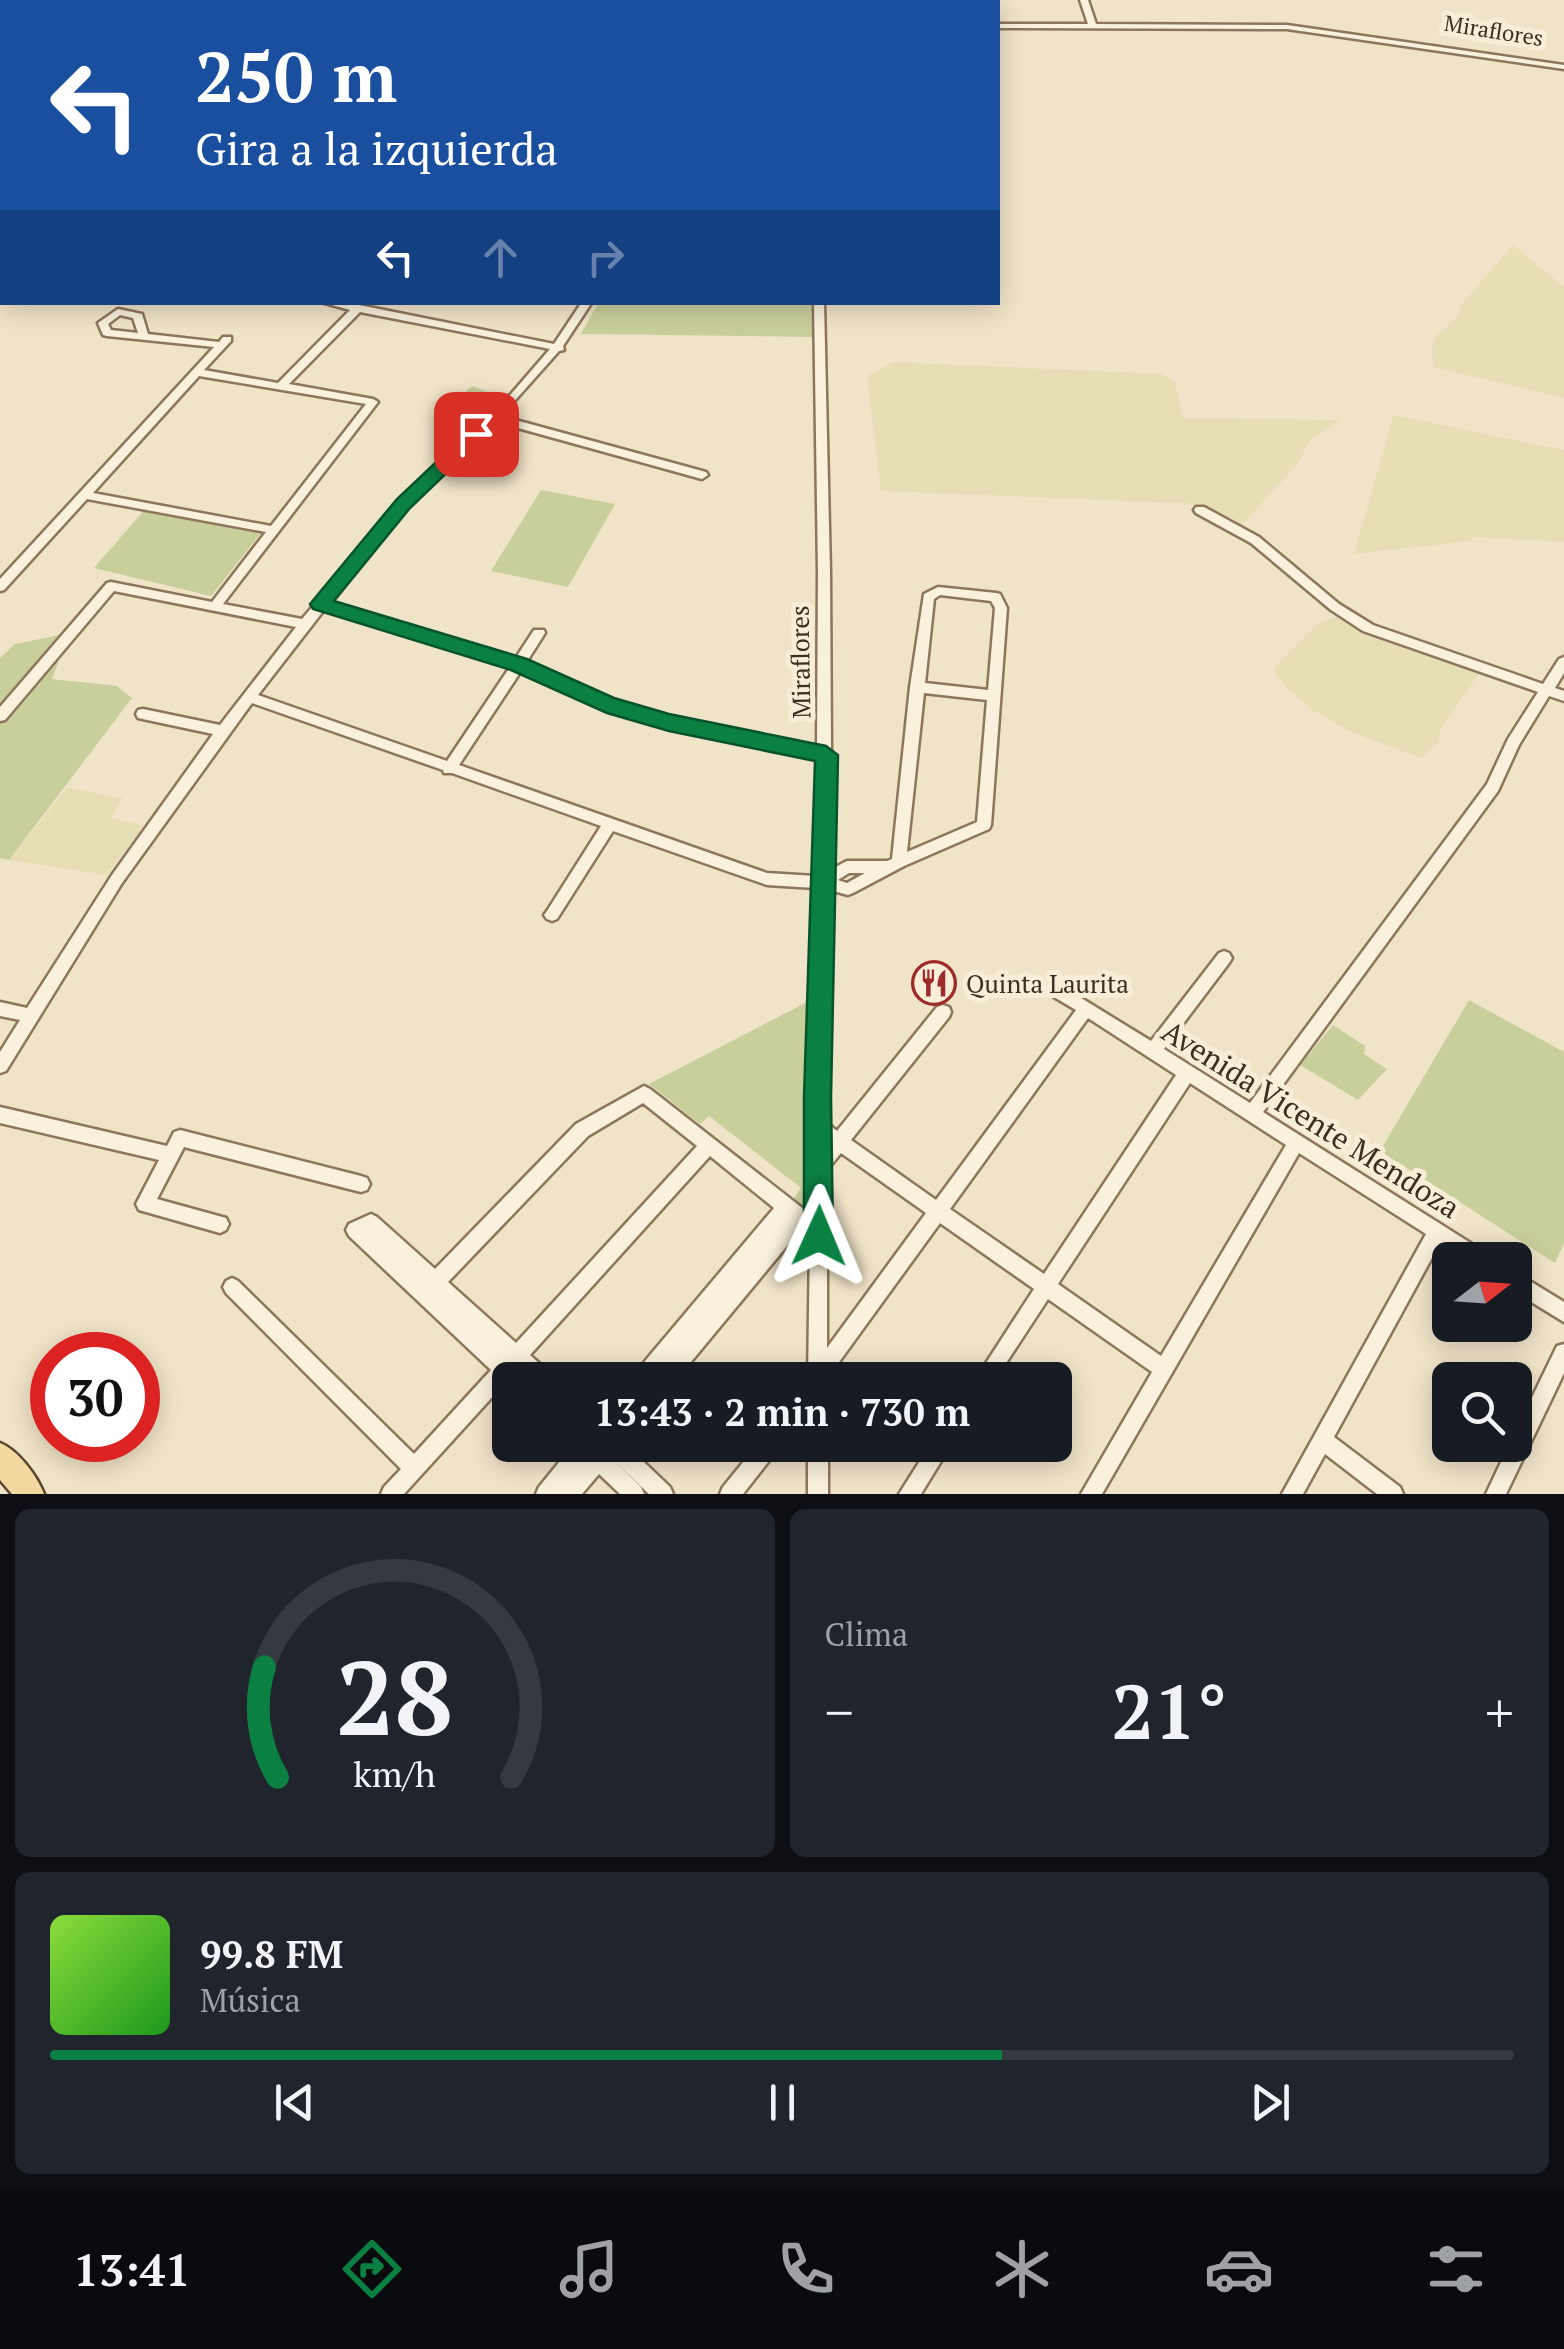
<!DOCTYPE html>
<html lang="es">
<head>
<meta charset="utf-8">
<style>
	:root { --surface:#171b24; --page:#20242c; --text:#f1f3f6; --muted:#9ea1a6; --line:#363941; --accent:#0b8043 }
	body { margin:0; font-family:"PT Serif",serif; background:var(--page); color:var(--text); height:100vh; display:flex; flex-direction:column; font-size:38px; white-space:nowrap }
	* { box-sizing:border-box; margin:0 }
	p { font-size:32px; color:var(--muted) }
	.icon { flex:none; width:55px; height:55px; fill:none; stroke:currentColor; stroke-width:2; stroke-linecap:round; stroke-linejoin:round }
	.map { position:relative; height:1494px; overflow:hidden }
	.details { display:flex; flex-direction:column; gap:15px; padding:15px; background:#0d0f14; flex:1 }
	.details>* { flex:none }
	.banner { position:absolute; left:0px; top:0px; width:1000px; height:305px; box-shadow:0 5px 25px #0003; background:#1a4fa0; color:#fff; overflow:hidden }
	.needle { width:65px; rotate:73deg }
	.fabs { position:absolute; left:1432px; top:1242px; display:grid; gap:20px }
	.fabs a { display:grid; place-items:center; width:100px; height:100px; border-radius:15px; background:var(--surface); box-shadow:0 5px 25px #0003; font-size:50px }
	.speed { position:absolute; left:30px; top:1332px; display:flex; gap:20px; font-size:50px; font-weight:700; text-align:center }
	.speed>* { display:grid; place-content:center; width:130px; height:130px; border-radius:50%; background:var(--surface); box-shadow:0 5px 25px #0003; line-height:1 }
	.speed .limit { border:15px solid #d22; background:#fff; color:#111 }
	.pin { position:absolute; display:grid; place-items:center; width:85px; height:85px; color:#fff; margin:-42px; border-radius:20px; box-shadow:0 5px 15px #0006 }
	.me { position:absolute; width:110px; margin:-55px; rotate:1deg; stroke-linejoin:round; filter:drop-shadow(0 0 8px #0008) }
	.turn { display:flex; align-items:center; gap:35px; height:210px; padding:0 30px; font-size:45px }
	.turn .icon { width:130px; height:130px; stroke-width:2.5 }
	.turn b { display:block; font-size:70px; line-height:85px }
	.lanes { display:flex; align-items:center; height:95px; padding:0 30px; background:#0003; justify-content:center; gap:50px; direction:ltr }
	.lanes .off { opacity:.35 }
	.big { font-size:75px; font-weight:700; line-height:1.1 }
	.details .tile { flex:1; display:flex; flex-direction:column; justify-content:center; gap:15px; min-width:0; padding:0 35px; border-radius:15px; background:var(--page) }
	.details .dial { align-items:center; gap:0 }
	.dial svg { height:260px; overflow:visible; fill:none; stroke:var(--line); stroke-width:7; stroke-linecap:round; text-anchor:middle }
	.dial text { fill:var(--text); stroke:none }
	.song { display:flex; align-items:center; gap:30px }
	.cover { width:120px; height:120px; border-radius:15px; background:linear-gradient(135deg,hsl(90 70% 55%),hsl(120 70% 35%)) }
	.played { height:10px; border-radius:5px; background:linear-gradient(90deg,var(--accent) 65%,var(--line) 65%) }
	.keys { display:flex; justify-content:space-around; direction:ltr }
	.heat { display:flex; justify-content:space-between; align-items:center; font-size:55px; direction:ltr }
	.details .tiles { flex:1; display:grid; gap:15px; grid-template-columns:1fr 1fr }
	.tile:last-child { grid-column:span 2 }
	.trip { position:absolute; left:492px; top:1362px; width:580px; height:100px; border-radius:15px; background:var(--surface); box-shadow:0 5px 25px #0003; font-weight:700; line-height:100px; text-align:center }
	.tab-bar { display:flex; height:160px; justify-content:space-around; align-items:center; background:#090b0e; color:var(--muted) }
	.tab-bar .icon { width:70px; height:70px }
	.tab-bar .active { color:var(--accent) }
	.tab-bar b { font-size:45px; color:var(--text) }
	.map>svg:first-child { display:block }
	.farmland { fill:#e6deb5 }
	.green { fill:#c9cf9b }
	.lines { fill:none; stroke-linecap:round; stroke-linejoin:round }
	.minor-casing { stroke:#8d765c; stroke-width:5 }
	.primary-casing { stroke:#5b4430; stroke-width:5 }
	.minor { fill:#faf1dc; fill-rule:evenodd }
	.primary { fill:#f3d9a0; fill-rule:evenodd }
	.route { fill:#0b8043; stroke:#07532c; stroke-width:2.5 }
	.labels { text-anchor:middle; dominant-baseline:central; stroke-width:10; stroke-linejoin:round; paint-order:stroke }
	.far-street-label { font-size:22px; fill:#3d2e20; stroke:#f7eed8 }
	.street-label { font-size:25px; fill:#3d2e20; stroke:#f7eed8 }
	.poi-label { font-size:25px; fill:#3d2e20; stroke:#f7eed8; text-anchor:start }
	.near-street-label { font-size:30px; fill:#3d2e20; stroke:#f7eed8 }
</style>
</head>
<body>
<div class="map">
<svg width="1564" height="1494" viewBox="0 0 1564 1494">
	<rect width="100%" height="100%" fill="#f0e4c8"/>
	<path class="farmland" d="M1513,245L1564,287V398L1433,367L1432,345L1437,335L1458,317L1461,305Z
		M893,362L1162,374L1175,382L1183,418L1340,420L1311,440L1295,467L1238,529L1200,504L881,491L867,376Z
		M1393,415L1564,450V542L1473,537L1470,541L1354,554Z
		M1337,616L1482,669L1440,731L1439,742L1421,758L1351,732L1314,711L1285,687L1273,669L1316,625Z
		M67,788L123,798L111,818L144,826L107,875L9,860Z"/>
	<path class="green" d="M598,303H814L815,337L581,334Z
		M472,386L496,395L464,425L439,416Z
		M541,490L615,504L568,587L491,571Z
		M147,507L262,532L211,596L94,568Z
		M60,635L61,655L52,679L117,686L132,698L9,860L0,858V658L15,644Z
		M1469,1000L1564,1052V1243L1555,1263L1380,1151Z
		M807,1002L806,1211L794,1198L801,1188L709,1116L700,1124L649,1084Z
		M1333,1025L1365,1046L1364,1054L1387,1069L1358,1100L1300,1065Z"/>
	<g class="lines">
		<g class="minor-casing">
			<path id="minor" d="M62,0H74L70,2H61Z
				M390,0H400L397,2H389Z
				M507,0H534L537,2H513Z
				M1080,0H1088L1096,24L1287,25L1564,65V69L1287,29L998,28V24H1088Z
				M0,31H2V37H0Z
				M0,109L2,110V114L0,115Z
				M0,126L2,127V131L0,132Z
				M0,152H2V158H0Z
				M0,168H2V174H0Z
				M0,201H2V207H0Z
				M321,302H344L554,344L582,302H592L563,346L564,350L559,351L501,416L706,472L708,475L702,479L496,422L409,506L329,602L515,659L534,630H544L545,633L526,663L611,701L669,718L817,748L818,572L814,302H824L830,572L831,751L834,755L831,759L830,870L847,861H887L892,859L910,687L924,594L938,587L996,593L1000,594L1007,608L991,825L989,829L904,866L853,893L848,895L830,890L828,1124L837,1131L937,1007L943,1005L949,1007L951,1012L949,1017L851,1140L936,1200L1076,1010L1054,997L1052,992L1054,987L1060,985L1151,1041L1219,953L1224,951L1229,953L1232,958L1229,963L1164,1049L1250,1103L1487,784L1508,739L1538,692L1363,631L1331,610L1251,543L1196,513L1194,510L1196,507H1204L1259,537L1339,604L1373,625L1543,684L1559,659L1564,657V673L1555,688L1564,691V701L1549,696L1519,745L1498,791L1263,1112L1488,1254L1491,1260H1466L1440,1243L1334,1437L1400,1487L1403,1494H1377L1325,1454L1303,1494H1282L1426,1234L1299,1153L1102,1494H1081L1152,1372L1048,1299L995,1380H975L1034,1289L940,1223L826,1380H808L815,888L767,885L613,831L557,919L552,921L547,919L544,915L547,911L601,826L452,773H444L443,770L252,703L122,883L6,1071L0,1073V1052L20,1020L0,1016V1002L27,1008L112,875L213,734L138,718L136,714L138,710L143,709L220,725L296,627L114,591L5,720L0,721V707L107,583L111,582L212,602L266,532L87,499L4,590L0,591V579L214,347L107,336L103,335L98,323L118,309L142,314L148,334L219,342L223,337H231V341L204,370L278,383L350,310ZM360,312L550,349L512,393L401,501L302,619L223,604L378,402L373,399L289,384ZM120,315L133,318L138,333L111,330L108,324ZM199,376L366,404L271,526L93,493ZM940,595L991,601L995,608L988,690L925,683L934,599ZM324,610L510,667L447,761L258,695ZM521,671L607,710L669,728L817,758L815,876L767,873L459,765ZM924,693L987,700L977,822L907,852ZM849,873H865L847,883L838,880ZM1088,1018L1176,1075L1044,1274L950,1209ZM1190,1083L1286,1145L1161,1356L1058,1284ZM841,1153L926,1213L827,1348V1170Z
				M644,1086L650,1089L806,1211L809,1217L806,1223L676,1380H633L635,1373L774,1208L710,1156L530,1355L550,1373L552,1380H529L518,1370L524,1380H510V1387L505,1383L404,1494H381L384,1487L401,1469L226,1293L223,1287L226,1281L232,1278L238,1281L414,1454L491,1370L349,1236L346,1230L349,1224L371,1214L377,1217L435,1269L576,1124ZM643,1103L697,1146L516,1343L448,1282L588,1136Z
				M0,1107L167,1146L174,1132L180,1130L361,1176L367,1178L370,1184L367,1190L361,1192L184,1147L157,1199L226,1218L229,1224L226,1230L220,1233L139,1210L136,1204L159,1160L0,1123Z
				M1515,1272L1564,1302V1322L1515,1292Z
				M1564,1344V1373L1506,1494H1486L1509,1445H1515V1433L1557,1346Z
				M573,1445H626L670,1487L673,1494H649L611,1458L641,1487L644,1494H620L599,1474L582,1494H536L539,1487Z
				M757,1445H779L776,1452L743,1494H720L723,1487Z
				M808,1445H828V1494H808Z
				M930,1445H951L921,1494H899Z"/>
		</g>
		<g class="primary-casing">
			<path id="primary" d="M0,1443C18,1450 37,1476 44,1494H12L0,1480Z"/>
		</g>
		<use href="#minor" class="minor"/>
		<use href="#primary" class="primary"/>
	</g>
	<path class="route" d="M476,428L483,430V438L410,508L334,601L527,659L614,698L669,714L826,746L838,755L831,1097L833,1236L829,1246L819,1250L808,1246L804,1236V1097L815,761L669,731L607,713L511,670L313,609L310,604L397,499L470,430Z"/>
	<defs>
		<g id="restaurant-ring" transform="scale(2.25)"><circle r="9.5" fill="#f7eed8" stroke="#9e2a2b" stroke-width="1.5"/><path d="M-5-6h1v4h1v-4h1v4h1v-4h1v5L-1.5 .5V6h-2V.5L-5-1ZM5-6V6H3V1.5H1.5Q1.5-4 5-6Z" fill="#9e2a2b"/></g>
	</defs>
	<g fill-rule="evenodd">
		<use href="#restaurant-ring" x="934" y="983"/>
	</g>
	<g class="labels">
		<g class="far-street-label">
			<text transform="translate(1494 30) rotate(9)">Miraflores</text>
		</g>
		<g class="street-label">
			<text transform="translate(800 662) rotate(-91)">Miraflores</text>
		</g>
		<g class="poi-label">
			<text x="966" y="983">Quinta Laurita</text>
		</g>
		<g class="near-street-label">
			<text transform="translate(1311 1119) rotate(32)">Avenida Vicente Mendoza</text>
		</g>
	</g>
</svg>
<div class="fabs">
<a><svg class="needle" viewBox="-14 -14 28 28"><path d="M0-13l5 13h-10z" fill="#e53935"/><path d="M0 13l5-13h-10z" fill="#9ea1a6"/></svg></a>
<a><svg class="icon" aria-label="search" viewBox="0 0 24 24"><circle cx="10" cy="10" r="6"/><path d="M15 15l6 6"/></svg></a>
</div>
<div class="speed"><div class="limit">30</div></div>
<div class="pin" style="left:476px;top:434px;background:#d93025"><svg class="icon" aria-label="arrive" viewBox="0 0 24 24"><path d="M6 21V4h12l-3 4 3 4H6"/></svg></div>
<svg class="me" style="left:819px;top:1236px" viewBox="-20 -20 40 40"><path d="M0-17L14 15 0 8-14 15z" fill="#0b8043" stroke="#fff" stroke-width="4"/></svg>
<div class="trip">13:43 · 2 min · 730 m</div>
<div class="banner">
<div class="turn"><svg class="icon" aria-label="left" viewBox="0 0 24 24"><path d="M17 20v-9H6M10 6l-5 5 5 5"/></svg><div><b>250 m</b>Gira a la izquierda</div></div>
<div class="lanes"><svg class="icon" aria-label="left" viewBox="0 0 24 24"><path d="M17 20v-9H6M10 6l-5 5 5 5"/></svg><svg class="icon off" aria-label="ahead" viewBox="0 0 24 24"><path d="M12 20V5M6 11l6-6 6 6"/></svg><svg class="icon off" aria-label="right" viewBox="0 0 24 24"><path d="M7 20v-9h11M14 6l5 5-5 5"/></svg></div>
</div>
</div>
<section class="details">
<div class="tiles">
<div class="tile dial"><svg viewBox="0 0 100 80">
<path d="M14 69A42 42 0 1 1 86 69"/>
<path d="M14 69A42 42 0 0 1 10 35" stroke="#0b8043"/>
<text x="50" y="56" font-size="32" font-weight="700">28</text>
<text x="50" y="72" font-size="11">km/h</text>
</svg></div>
<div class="tile"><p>Clima</p>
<div class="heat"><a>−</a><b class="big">21°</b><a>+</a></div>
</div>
<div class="tile">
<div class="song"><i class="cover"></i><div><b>99.8 FM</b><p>Música</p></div></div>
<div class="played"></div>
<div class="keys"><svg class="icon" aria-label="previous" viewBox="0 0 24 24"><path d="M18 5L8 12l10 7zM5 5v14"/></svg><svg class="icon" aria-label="pause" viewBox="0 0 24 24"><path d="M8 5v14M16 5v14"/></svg><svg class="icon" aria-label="next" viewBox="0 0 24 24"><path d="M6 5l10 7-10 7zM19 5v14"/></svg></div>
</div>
</div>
</section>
<nav class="tab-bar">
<b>13:41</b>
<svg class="icon active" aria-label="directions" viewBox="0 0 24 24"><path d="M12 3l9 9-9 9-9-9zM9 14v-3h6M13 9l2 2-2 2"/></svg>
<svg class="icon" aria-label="music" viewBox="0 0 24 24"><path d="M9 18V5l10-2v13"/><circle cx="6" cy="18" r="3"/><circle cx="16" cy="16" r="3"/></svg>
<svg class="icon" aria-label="phone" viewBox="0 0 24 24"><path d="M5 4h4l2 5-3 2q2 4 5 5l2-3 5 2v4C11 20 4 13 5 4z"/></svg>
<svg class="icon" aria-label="climate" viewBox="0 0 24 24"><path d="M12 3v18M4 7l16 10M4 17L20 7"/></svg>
<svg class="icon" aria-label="car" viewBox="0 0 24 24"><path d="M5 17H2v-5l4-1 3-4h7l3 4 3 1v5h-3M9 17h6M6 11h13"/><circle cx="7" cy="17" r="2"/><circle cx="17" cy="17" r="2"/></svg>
<svg class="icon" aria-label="filters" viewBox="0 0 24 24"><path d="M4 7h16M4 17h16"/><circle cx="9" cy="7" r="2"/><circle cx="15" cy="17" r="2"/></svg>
</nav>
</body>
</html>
